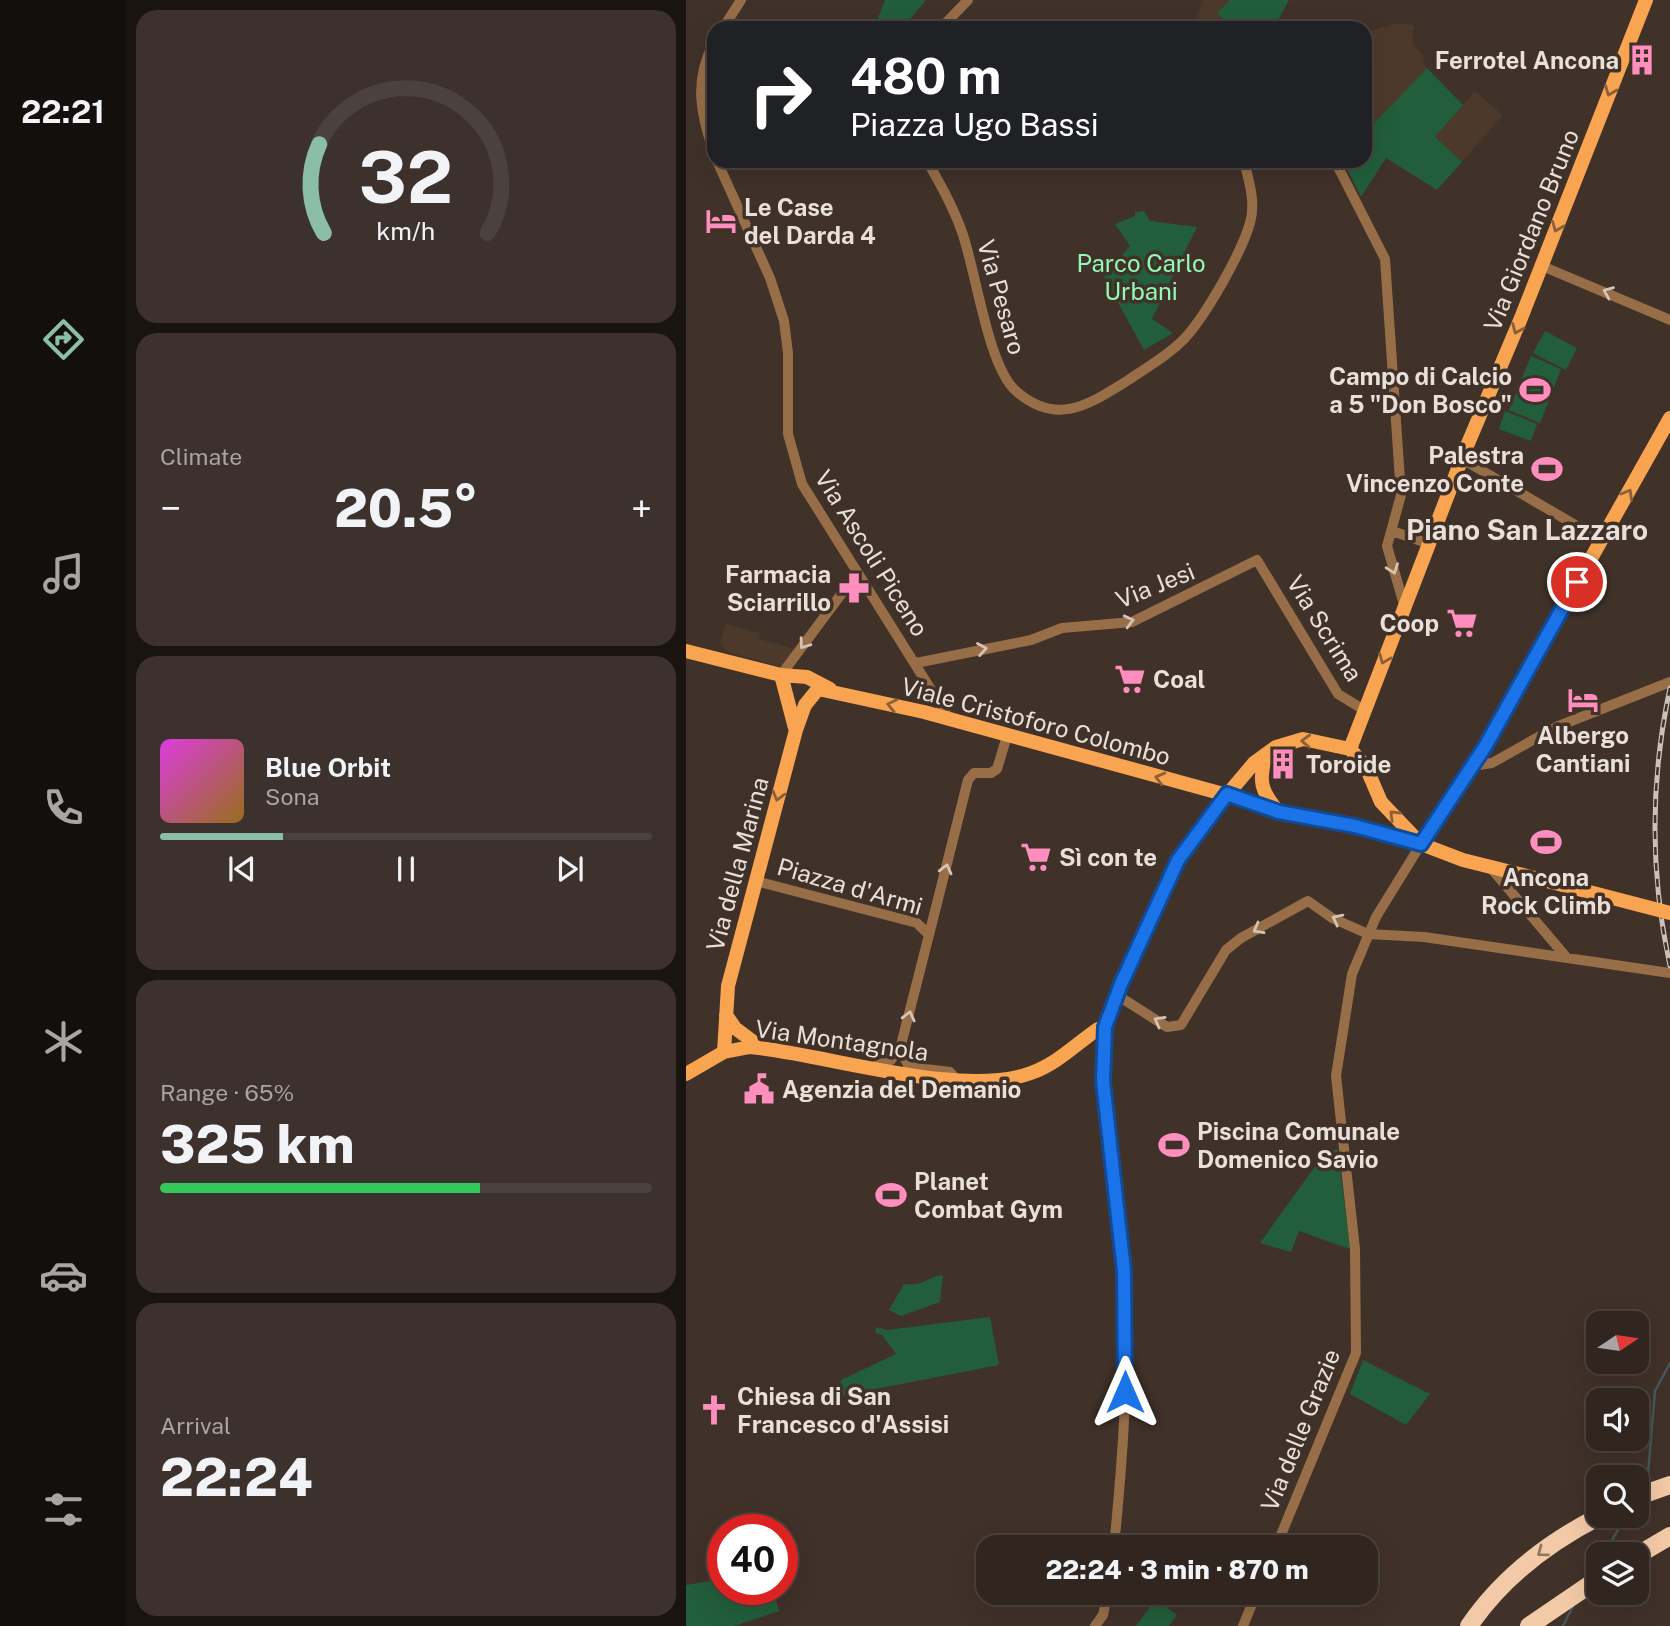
<!DOCTYPE html>
<html lang="en">
<head>
<meta charset="utf-8">
<style>
	:root { --surface:#30251f; --page:#3c312c; --text:#f1f3f6; --muted:#a8a5a4; --line:#4b423d; --accent:#8abfa5 }
	body { margin:0; font-family:"Public Sans",sans-serif; background:var(--page); color:var(--text); height:100vh; display:flex; flex-direction:column; font-size:26px; white-space:nowrap }
	* { box-sizing:border-box; margin:0 }
	p { font-size:23px; color:var(--muted) }
	.icon { flex:none; width:38px; height:38px; fill:none; stroke:currentColor; stroke-width:2; stroke-linecap:round; stroke-linejoin:round }
	.map { position:relative; flex:1; overflow:hidden }
	.drawer { display:flex; flex-direction:column; gap:10px; padding:10px; background:#1a1411; width:560px }
	.drawer>* { flex:none }
	.hud { position:absolute; left:21px; top:21px; width:665px; height:147px; border-radius:21px; box-shadow:0 7px 28px #0002,0 0 0 2px var(--line); background:#202124; color:#fff; overflow:hidden }
	.needle { width:46px; rotate:77deg }
	.controls { position:absolute; left:900px; top:1311px; display:grid; gap:14px }
	.controls a { display:grid; place-items:center; width:63px; height:63px; border-radius:14px; background:var(--surface); box-shadow:0 7px 28px #0002,0 0 0 2px var(--line); font-size:35px }
	.speed { position:absolute; left:21px; top:1514px; display:flex; gap:14px; font-size:35px; font-weight:700; text-align:center }
	.speed>* { display:grid; place-content:center; width:91px; height:91px; border-radius:50%; background:var(--surface); box-shadow:0 7px 28px #0002,0 0 0 2px var(--line); line-height:1 }
	.speed .limit { border:10px solid #d22; background:#fff; color:#111 }
	.pin { position:absolute; display:grid; place-items:center; width:60px; height:60px; color:#fff; margin:-30px; border:4px solid #fff; border-radius:50%; box-shadow:0 2px 7px #0007 }
	.me { position:absolute; width:77px; margin:-38px; rotate:0deg; stroke-linejoin:round; filter:drop-shadow(0 0 5px #0008) }
	.turn { display:flex; align-items:center; gap:24px; height:147px; padding:0 28px; font-size:32px }
	.turn .icon { width:91px; height:91px; stroke-width:2.5 }
	.turn b { display:block; font-size:49px; line-height:60px }
	.big { font-size:52px; font-weight:800; line-height:1.1 }
	.drawer .widget { flex:1; display:flex; flex-direction:column; justify-content:center; gap:10px; min-width:0; padding:0 24px; border-radius:21px; background:var(--page) }
	.drawer .dial { align-items:center; gap:0 }
	.dial svg { height:182px; overflow:visible; fill:none; stroke:var(--line); stroke-width:7; stroke-linecap:round; text-anchor:middle }
	.dial text { fill:var(--text); stroke:none }
	.song { display:flex; align-items:center; gap:21px }
	.cover { width:84px; height:84px; border-radius:10px; background:linear-gradient(135deg,hsl(300 70% 55%),hsl(40 70% 35%)) }
	.played { height:7px; border-radius:4px; background:linear-gradient(90deg,var(--accent) 25%,var(--line) 25%) }
	.keys { display:flex; justify-content:space-around; direction:ltr }
	.heat { display:flex; justify-content:space-between; align-items:center; font-size:38px; direction:ltr }
	.charge { height:10px; border-radius:5px; background:linear-gradient(90deg,#34c759 65%,var(--line) 0) }
	.trip { position:absolute; left:290px; top:1535px; width:402px; height:70px; border-radius:21px; background:var(--surface); box-shadow:0 7px 28px #0002,0 0 0 2px var(--line); font-weight:800; line-height:70px; text-align:center }
	main { display:flex; flex:1; min-height:0 }
	.tabs { display:flex; flex-direction:column; width:126px; justify-content:space-around; align-items:center; background:#130f0c; color:var(--muted) }
	.tabs .icon { width:49px; height:49px }
	.tabs .selected { color:var(--accent) }
	.tabs b { font-size:32px; color:var(--text) }
	.map>svg:first-child { display:block }
	.built { fill:#4d382c }
	.green { fill:#225e3b }
	.lines { fill:none; stroke-linecap:round; stroke-linejoin:round }
	.stream { stroke:#46585c; stroke-width:2.5 }
	.minor { stroke:#976e48; stroke-width:10 }
	.major { stroke:#f8a450; stroke-width:14 }
	.highway { stroke:#f3caa7; stroke-width:18 }
	.rail-casing { stroke:#cbc1bb; stroke-width:5 }
	.rail { stroke:#403129; stroke-width:2.5; stroke-dasharray:8; stroke-linecap:butt }
	.major-bridge { stroke:#f8a450; stroke-width:14 }
	.oneway { stroke:#8a5f39 }
	.oneway2 { stroke:#d4c4b6 }
	.oneway3 { stroke:#917662 }
	.route-casing { stroke:#114b97; stroke-width:18 }
	.route { stroke:#1a73e8; stroke-width:12 }
	.labels { text-anchor:middle; dominant-baseline:central; stroke-width:7; stroke-linejoin:round; paint-order:stroke }
	.poi-label { font-size:24px; font-weight:bold; fill:#e9e0da; stroke:#403129; text-anchor:start }
	.street-label { font-size:24px; fill:#e9e0da; stroke:#403129 }
	.park-label { font-size:24px; fill:#92f9b6; stroke:#403129 }
	.quarter-label { font-size:28px; font-weight:bold; fill:#e9e0da; stroke:#403129 }
</style>
</head>
<body>
<main>
<nav class="tabs">
<b>22:21</b>
<svg class="icon selected" aria-label="directions" viewBox="0 0 24 24"><path d="M12 3l9 9-9 9-9-9zM9 14v-3h6M13 9l2 2-2 2"/></svg>
<svg class="icon" aria-label="music" viewBox="0 0 24 24"><path d="M9 18V5l10-2v13"/><circle cx="6" cy="18" r="3"/><circle cx="16" cy="16" r="3"/></svg>
<svg class="icon" aria-label="phone" viewBox="0 0 24 24"><path d="M5 4h4l2 5-3 2q2 4 5 5l2-3 5 2v4C11 20 4 13 5 4z"/></svg>
<svg class="icon" aria-label="climate" viewBox="0 0 24 24"><path d="M12 3v18M4 7l16 10M4 17L20 7"/></svg>
<svg class="icon" aria-label="car" viewBox="0 0 24 24"><path d="M5 17H2v-5l4-1 3-4h7l3 4 3 1v5h-3M9 17h6M6 11h13"/><circle cx="7" cy="17" r="2"/><circle cx="17" cy="17" r="2"/></svg>
<svg class="icon" aria-label="filters" viewBox="0 0 24 24"><path d="M4 7h16M4 17h16"/><circle cx="9" cy="7" r="2"/><circle cx="15" cy="17" r="2"/></svg>
</nav>
<section class="drawer">
<div class="widget dial"><svg viewBox="0 0 100 80">
<path d="M14 69A42 42 0 1 1 86 69"/>
<path d="M14 69A42 42 0 0 1 12 30" stroke="#8abfa5"/>
<text x="50" y="56" font-size="32" font-weight="700">32</text>
<text x="50" y="72" font-size="11">km/h</text>
</svg></div>
<div class="widget"><p>Climate</p>
<div class="heat"><a>−</a><b class="big">20.5°</b><a>+</a></div>
</div>
<div class="widget">
<div class="song"><i class="cover"></i><div><b>Blue Orbit</b><p>Sona</p></div></div>
<div class="played"></div>
<div class="keys"><svg class="icon" aria-label="previous" viewBox="0 0 24 24"><path d="M18 5L8 12l10 7zM5 5v14"/></svg><svg class="icon" aria-label="pause" viewBox="0 0 24 24"><path d="M8 5v14M16 5v14"/></svg><svg class="icon" aria-label="next" viewBox="0 0 24 24"><path d="M6 5l10 7-10 7zM19 5v14"/></svg></div>
</div>
<div class="widget"><p>Range · 65%</p><b class="big">325 km</b><div class="charge"></div></div>
<div class="widget"><p>Arrival</p><b class="big">22:24</b></div>
</section>
<div class="map">
<svg width="984" height="1626" viewBox="0 0 984 1626">
	<rect width="100%" height="100%" fill="#403129"/>
	<path class="built" d="M517,0H603L588,28H506Z
		M714,23L728,25L726,42L739,59L736,62L741,68L679,133V32Z
		M789,91L817,115L776,162L748,137Z
		M40,624L74,633L73,639L109,649L95,667L41,652L34,642Z"/>
	<path class="green" d="M199,0H240L217,28H188Z
		M544,0H603L588,28H565L563,24L537,19L531,13Z
		M741,68L777,105L749,137L776,162L751,190L700,158L675,197L660,167L661,161H679V133Z
		M458,211L464,221L511,227L466,319L487,333L458,350L418,277L444,246L429,224L449,216V212Z
		M859,331L891,348L880,370L847,353Z
		M845,356L875,369L854,423L823,410Z
		M819,411L851,424L845,441L813,429Z
		M652,1149L664,1249L613,1231L605,1252L574,1243L638,1154Z
		M257,1275L254,1302L215,1316L203,1310L218,1284C240,1286 243,1276 257,1275Z
		M304,1317L313,1365L154,1396L155,1380L210,1354L196,1335L189,1333L190,1327L201,1330Z
		M677,1360L744,1394L720,1425L664,1394Z
		M37,1579V1589H87L93,1611L48,1626H0V1585Z
		M470,1599L491,1615L483,1626H450Z"/>
	<g class="lines">
		<path class="stream" d="M955,1487L962,1474L969,1391L984,1363
			M918,1554L940,1516
			M906,1574L912,1564
			M877,1626L888,1604"/>
		<path class="minor" d="M37,28L55,0
			M255,28L282,0
			M28,43C8,79 14,114 28,152
			M31,161L84,278L98,321L102,353V434L116,484L264,720
			M241,161C254,183 268,209 276,232C290,271 302,367 330,391C372,428 405,403 444,379C463,366 483,355 499,338C520,315 555,254 564,223C570,202 563,182 558,161
			M649,161L699,259L715,495L701,546L719,608
			M856,266L984,320
			M776,459L915,540
			M706,531L744,544
			M230,663L345,640L376,628L446,622L571,560L652,694L678,710
			M95,675L171,573
			M787,766L806,763L870,727L984,682
			M804,867L881,958
			M70,881L231,923L243,935L214,1049L205,1060L187,1067
			M243,935L282,780L288,773H305L311,769L321,736
			M431,995L481,1027L495,1025L540,950L555,938L622,901L646,918L682,934L738,937L984,973
			M420,1027C408,1107 433,1191 438,1271C444,1362 437,1456 428,1547
			M214,1049L223,1067L264,1072L270,1079
			M590,1547L670,1353L669,1249L650,1076L666,974L690,917L735,844
			M409,1626L417,1615L422,1592
			M557,1626L571,1592"/>
		<path class="major" d="M0,651L95,675L121,677L144,689
			M95,675L109,728
			M664,749L778,453L835,318L960,0
			M580,755C572,780 575,792 592,811
			M735,844L800,745L984,418
			M40,1015L49,1028L74,1047
			M38,1052L42,986L110,730L119,705L132,689L238,712L541,795L593,812L669,826L735,844L777,860L865,882
			M0,1074L38,1052L64,1047C140,1054 275,1099 345,1073C371,1064 390,1044 412,1029L420,1027L435,984L492,860L541,795L568,763L590,747L617,739L664,749L680,767L695,802L735,844"/>
		<path class="highway" d="M950,1497L984,1485
			M950,1556L984,1536
			M783,1626C815,1579 863,1542 914,1516
			M843,1626L912,1579"/>
		<g class="rail-casing">
			<path id="rail" d="M984,688C964,781 964,874 984,966"/>
		</g>
		<use href="#rail" class="rail"/>
		<path class="major-bridge" d="M865,882L984,913"/>
	</g>
	<defs><path id="oneway-chevron" d="M-2-3.5L2.5 0L-2 3.5" fill="none" stroke-width="1.6" stroke-linecap="round" stroke-linejoin="round" transform="scale(1.75)"/></defs>
	<g class="oneway">
		<use href="#oneway-chevron" transform="translate(924 91) rotate(111)"/>
		<use href="#oneway-chevron" transform="translate(871 227) rotate(112)"/>
		<use href="#oneway-chevron" transform="translate(831 329) rotate(113)"/>
		<use href="#oneway-chevron" transform="translate(942 494) rotate(-60)"/>
		<use href="#oneway-chevron" transform="translate(698 659) rotate(112)"/>
		<use href="#oneway-chevron" transform="translate(206 705) rotate(-167)"/>
		<use href="#oneway-chevron" transform="translate(620 741) rotate(-178)"/>
		<use href="#oneway-chevron" transform="translate(474 778) rotate(-165)"/>
		<use href="#oneway-chevron" transform="translate(92 796) rotate(105)"/>
		<use href="#oneway-chevron" transform="translate(708 815) rotate(-135)"/>
	</g>
	<g class="oneway2">
		<use href="#oneway-chevron" transform="translate(922 292) rotate(-158)"/>
		<use href="#oneway-chevron" transform="translate(707 569) rotate(70)"/>
		<use href="#oneway-chevron" transform="translate(443 621) rotate(-14)"/>
		<use href="#oneway-chevron" transform="translate(118 644) rotate(126)"/>
		<use href="#oneway-chevron" transform="translate(296 649) rotate(-10)"/>
		<use href="#oneway-chevron" transform="translate(260 869) rotate(-76)"/>
		<use href="#oneway-chevron" transform="translate(651 919) rotate(-153)"/>
		<use href="#oneway-chevron" transform="translate(572 929) rotate(151)"/>
		<use href="#oneway-chevron" transform="translate(223 1016) rotate(-76)"/>
		<use href="#oneway-chevron" transform="translate(473 1021) rotate(-151)"/>
	</g>
	<use class="oneway3" href="#oneway-chevron" transform="translate(856 1552) rotate(143)"/>
	<g class="lines">
		<g class="route-casing">
			<path id="route" d="M439,1392L438,1271L417,1081L419,1027L435,984L492,860L541,794L593,812L669,826L735,844L800,745L891,582"/>
		</g>
		<use href="#route" class="route"/>
	</g>
	<defs>
		<g id="building-bare" transform="scale(2.415)"><path d="M-4-6H4V6H1V3H-1V6H-4ZM-2.5-4.3h1.7v1.8h-1.7ZM.8-4.3h1.7v1.8H.8ZM-2.5-1h1.7V.8h-1.7ZM.8-1h1.7V.8H.8Z" fill="#fe8ebe" stroke="#403129" stroke-width="2.5" paint-order="stroke"/></g>
		<g id="hotel-bare" transform="scale(2.415)"><path d="M-6-4.5h1.5V1H6V5H4.5V3h-9V5H-6ZM-4 0a1.8 1.8 0 1 1 3.6 0ZM.5 0V-2.5h3Q6-2.5 6 0Z" fill="#fe8ebe" stroke="#403129" stroke-width="2.5" paint-order="stroke"/></g>
		<g id="stadium-bare" transform="scale(2.415)"><path d="M0-5a6.5 5 0 1 0 0 10a6.5 5 0 1 0 0-10ZM-3.5-1.8h7v3.6h-7Z" fill="#fe8ebe" stroke="#403129" stroke-width="2.5" paint-order="stroke"/></g>
		<g id="pharmacy-bare" transform="scale(2.415)"><path d="M-2-6h4v4h4v4h-4v4h-4v-4h-4v-4h4Z" fill="#fe8ebe" stroke="#403129" stroke-width="2.5" paint-order="stroke"/></g>
		<g id="supermarket-bare" transform="scale(2.415)"><path d="M-6-5.5h2.5l.6 2H6L4.5 2H-2.5L-4.4-4H-6ZM-1.5 3.2a1.3 1.3 0 1 0 .1 0ZM3 3.2a1.3 1.3 0 1 0 .1 0Z" fill="#fe8ebe" stroke="#403129" stroke-width="2.5" paint-order="stroke"/></g>
		<g id="civic-bare" transform="scale(2.415)"><path d="M-.6-6.5H3V-4.5H.6V-3L4-1V1h2V6H-6V1h2V-1L-.6-3ZM-1.2 2.5V6h2.4V2.5Z" fill="#fe8ebe" stroke="#403129" stroke-width="2.5" paint-order="stroke"/></g>
		<g id="church-bare" transform="scale(2.415)"><path d="M-1.2-6h2.4v3.5h3.3v2.4h-3.3V6h-2.4V-.1h-3.3v-2.4h3.3Z" fill="#fe8ebe" stroke="#403129" stroke-width="2.5" paint-order="stroke"/></g>
	</defs>
	<g fill-rule="evenodd">
		<use href="#building-bare" x="956" y="60"/>
		<use href="#hotel-bare" x="35" y="221"/>
		<use href="#stadium-bare" x="849" y="390"/>
		<use href="#stadium-bare" x="861" y="469"/>
		<use href="#pharmacy-bare" x="168" y="588"/>
		<use href="#supermarket-bare" x="776" y="623"/>
		<use href="#supermarket-bare" x="444" y="679"/>
		<use href="#hotel-bare" x="897" y="700"/>
		<use href="#building-bare" x="597" y="764"/>
		<use href="#stadium-bare" x="860" y="842"/>
		<use href="#supermarket-bare" x="350" y="857"/>
		<use href="#civic-bare" x="73" y="1089"/>
		<use href="#stadium-bare" x="488" y="1145"/>
		<use href="#stadium-bare" x="205" y="1195"/>
		<use href="#church-bare" x="28" y="1410"/>
	</g>
	<g class="labels">
		<g class="poi-label">
			<text x="933" y="60" text-anchor="end">Ferrotel Ancona</text>
			<text x="58" y="207">Le Case<tspan x="58" dy="28">del Darda 4</tspan></text>
			<text x="826" y="376" text-anchor="end">Campo di Calcio<tspan x="826" dy="28">a 5 "Don Bosco"</tspan></text>
			<text x="838" y="455" text-anchor="end">Palestra<tspan x="838" dy="28">Vincenzo Conte</tspan></text>
			<text x="145" y="574" text-anchor="end">Farmacia<tspan x="145" dy="28">Sciarrillo</tspan></text>
			<text x="753" y="623" text-anchor="end">Coop</text>
			<text x="467" y="679">Coal</text>
			<text x="897" y="735" text-anchor="middle">Albergo<tspan x="897" dy="28">Cantiani</tspan></text>
			<text x="620" y="764">Toroide</text>
			<text x="373" y="857">Sì con te</text>
			<text x="860" y="877" text-anchor="middle">Ancona<tspan x="860" dy="28">Rock Climb</tspan></text>
			<text x="96" y="1089">Agenzia del Demanio</text>
			<text x="511" y="1131">Piscina Comunale<tspan x="511" dy="28">Domenico Savio</tspan></text>
			<text x="228" y="1181">Planet<tspan x="228" dy="28">Combat Gym</tspan></text>
			<text x="51" y="1396">Chiesa di San<tspan x="51" dy="28">Francesco d'Assisi</tspan></text>
		</g>
		<g class="street-label">
			<text transform="translate(845 230) rotate(-68)">Via Giordano Bruno</text>
			<text transform="translate(316 297) rotate(74)">Via Pesaro</text>
			<text transform="translate(186 553) rotate(58)">Via Ascoli Piceno</text>
			<text transform="translate(469 585) rotate(-22)">Via Jesi</text>
			<text transform="translate(639 628) rotate(58)">Via Scrima</text>
			<text transform="translate(350 721) rotate(15)">Viale Cristoforo Colombo</text>
			<text transform="translate(51 864) rotate(-75)">Via della Marina</text>
			<text transform="translate(164 886) rotate(16)">Piazza d'Armi</text>
			<text transform="translate(156 1040) rotate(8)">Via Montagnola</text>
			<text transform="translate(614 1430) rotate(-68)">Via delle Grazie</text>
		</g>
		<g class="park-label">
			<text x="455" y="263">Parco Carlo<tspan x="455" dy="28">Urbani</tspan></text>
		</g>
		<g class="quarter-label">
			<text x="841" y="529">Piano San Lazzaro</text>
		</g>
	</g>
</svg>
<div class="controls">
<a><svg class="needle" viewBox="-14 -14 28 28"><path d="M0-13l5 13h-10z" fill="#e53935"/><path d="M0 13l5-13h-10z" fill="#a8a5a4"/></svg></a>
<a><svg class="icon" aria-label="sound" viewBox="0 0 24 24"><path d="M4 9h4l5-4v14l-5-4H4zM17 9q2 3 0 6"/></svg></a>
<a><svg class="icon" aria-label="search" viewBox="0 0 24 24"><circle cx="10" cy="10" r="6"/><path d="M15 15l6 6"/></svg></a>
<a><svg class="icon" aria-label="layers" viewBox="0 0 24 24"><path d="M12 4l9 5-9 5-9-5zM3 14l9 5 9-5"/></svg></a>
</div>
<div class="speed"><div class="limit">40</div></div>
<div class="pin" style="left:891px;top:582px;background:#d93025"><svg class="icon" aria-label="arrive" viewBox="0 0 24 24"><path d="M6 21V4h12l-3 4 3 4H6"/></svg></div>
<svg class="me" style="left:439px;top:1392px" viewBox="-20 -20 40 40"><path d="M0-17L14 15 0 8-14 15z" fill="#1a73e8" stroke="#fff" stroke-width="4"/></svg>
<div class="trip">22:24 · 3 min · 870 m</div>
<div class="hud">
<div class="turn"><svg class="icon" aria-label="right" viewBox="0 0 24 24"><path d="M7 20v-9h11M14 6l5 5-5 5"/></svg><div><b>480 m</b>Piazza Ugo Bassi</div></div>
</div>
</div>
</main>
</body>
</html>
